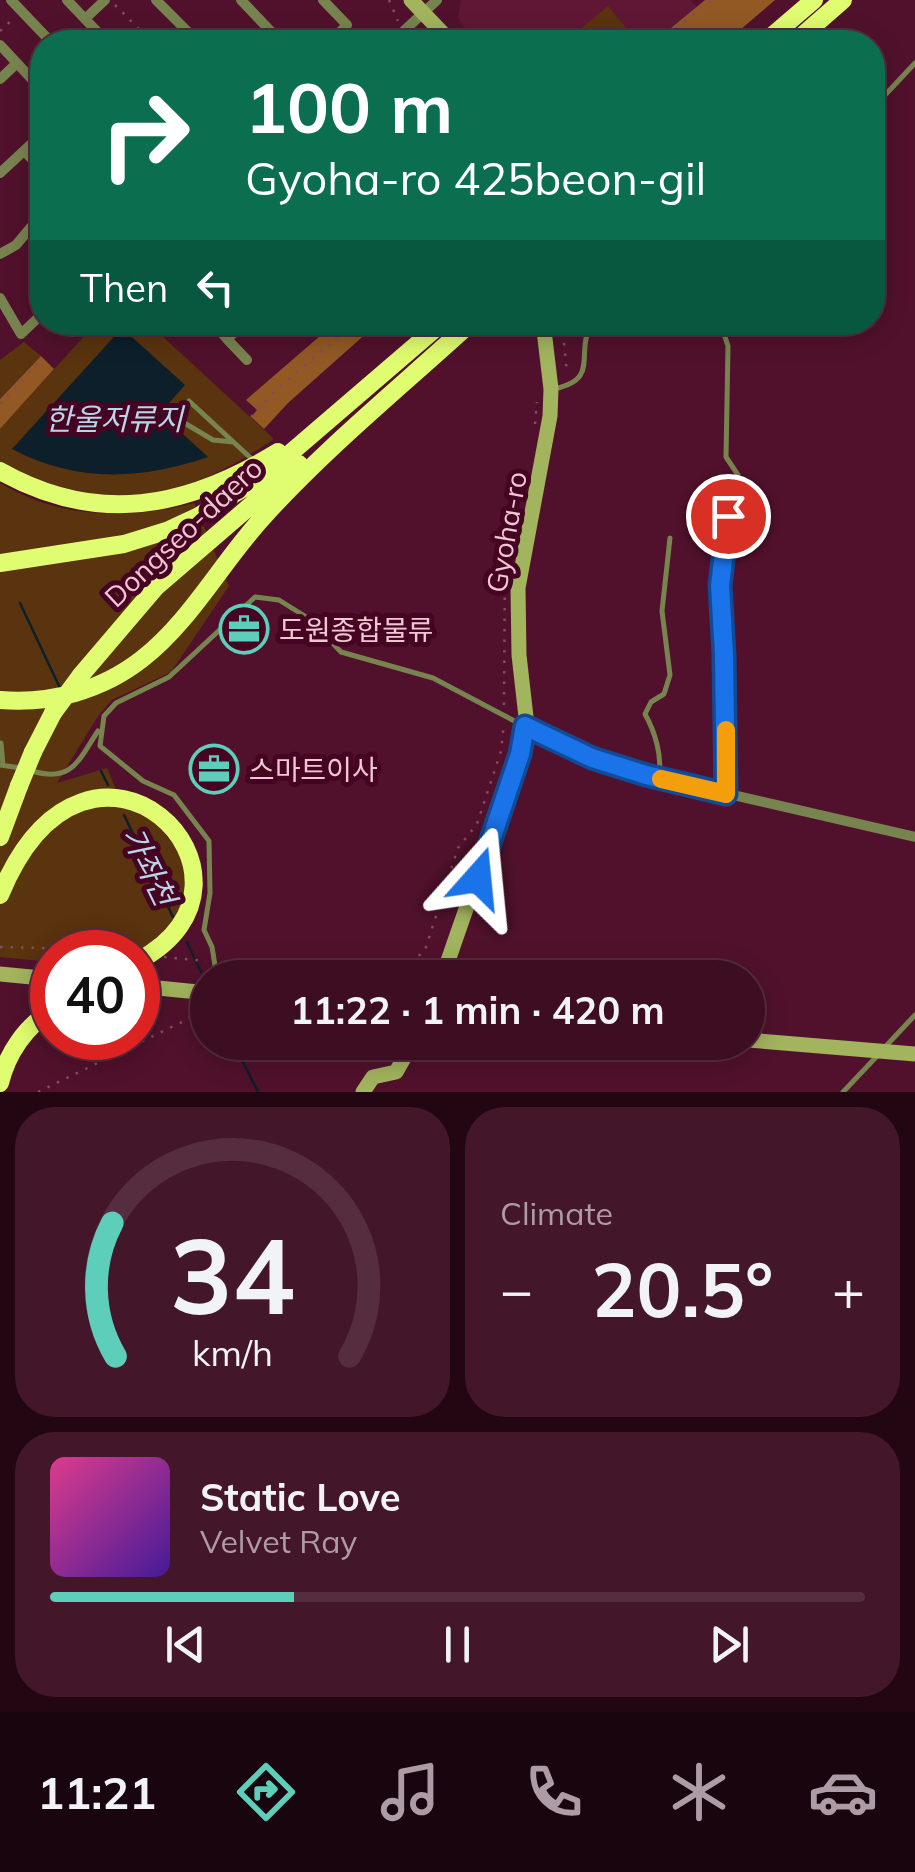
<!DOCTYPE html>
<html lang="en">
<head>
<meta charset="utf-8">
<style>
	:root { --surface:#3d0d21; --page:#44162a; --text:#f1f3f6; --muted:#ad9ca5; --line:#562d3f; --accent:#5dceb9 }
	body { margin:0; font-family:Mulish,"Noto Sans KR",sans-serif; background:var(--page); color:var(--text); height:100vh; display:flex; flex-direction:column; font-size:38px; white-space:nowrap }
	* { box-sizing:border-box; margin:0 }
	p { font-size:32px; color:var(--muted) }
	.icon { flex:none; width:55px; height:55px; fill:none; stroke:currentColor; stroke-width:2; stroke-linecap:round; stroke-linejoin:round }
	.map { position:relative; height:1092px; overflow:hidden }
	.panel { display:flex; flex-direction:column; gap:15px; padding:15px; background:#220712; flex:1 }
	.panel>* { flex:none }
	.top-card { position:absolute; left:30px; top:30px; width:855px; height:305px; border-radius:40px; box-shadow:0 5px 25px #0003,0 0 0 2px var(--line); background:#0b6e4f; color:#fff; overflow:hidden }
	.speed { position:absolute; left:30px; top:930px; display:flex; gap:20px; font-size:50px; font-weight:700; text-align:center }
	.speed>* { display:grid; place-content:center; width:130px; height:130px; border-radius:50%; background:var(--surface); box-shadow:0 5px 25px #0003,0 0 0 2px var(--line); line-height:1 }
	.speed .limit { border:15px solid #d22; background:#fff; color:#111 }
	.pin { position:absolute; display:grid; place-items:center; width:85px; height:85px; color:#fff; margin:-42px; border:5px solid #fff; border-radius:50%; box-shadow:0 2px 10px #0007 }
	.me { position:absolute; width:110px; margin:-55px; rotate:18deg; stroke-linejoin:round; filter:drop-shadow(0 0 8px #0008) }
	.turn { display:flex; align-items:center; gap:35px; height:210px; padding:0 50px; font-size:45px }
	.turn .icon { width:130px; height:130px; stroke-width:2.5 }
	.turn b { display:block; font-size:70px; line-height:85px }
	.then { display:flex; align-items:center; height:95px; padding:0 50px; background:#0003; gap:20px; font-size:38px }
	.big { font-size:75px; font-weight:700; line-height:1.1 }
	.panel .tile { flex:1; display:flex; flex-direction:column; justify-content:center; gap:15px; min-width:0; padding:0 35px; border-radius:40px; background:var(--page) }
	.panel .dial { align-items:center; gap:0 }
	.dial svg { height:260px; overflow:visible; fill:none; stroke:var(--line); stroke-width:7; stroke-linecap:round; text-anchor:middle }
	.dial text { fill:var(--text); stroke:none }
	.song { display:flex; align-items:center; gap:30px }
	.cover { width:120px; height:120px; border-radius:15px; background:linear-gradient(135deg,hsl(330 70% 55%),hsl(260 70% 35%)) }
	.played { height:10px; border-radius:5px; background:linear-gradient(90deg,var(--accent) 30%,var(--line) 30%) }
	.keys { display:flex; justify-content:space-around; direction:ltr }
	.heat { display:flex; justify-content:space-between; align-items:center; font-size:55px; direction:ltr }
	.panel .tiles { flex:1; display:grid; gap:15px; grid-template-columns:1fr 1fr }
	.tile:last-child { grid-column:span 2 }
	.trip { position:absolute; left:190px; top:960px; width:575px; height:100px; border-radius:50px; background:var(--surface); box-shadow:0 5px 25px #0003,0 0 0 2px var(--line); font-weight:700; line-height:100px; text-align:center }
	.menu { display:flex; height:160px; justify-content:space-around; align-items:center; background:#18050d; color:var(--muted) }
	.menu .icon { width:70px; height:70px }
	.menu .selected { color:var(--accent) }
	.menu b { font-size:45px; color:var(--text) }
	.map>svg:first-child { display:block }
	.built { fill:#601736 }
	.green { fill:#5a330f }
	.forest { fill:#925925 }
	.water { fill:#0c1f2b }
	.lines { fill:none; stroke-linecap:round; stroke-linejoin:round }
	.stream { stroke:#0c1f2b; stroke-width:2.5 }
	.path { stroke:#854c62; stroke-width:2.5; stroke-dasharray:2.5 8; stroke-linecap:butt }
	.lane { stroke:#78844f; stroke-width:5 }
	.street { stroke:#78844f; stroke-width:10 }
	.secondary { stroke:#a2b45e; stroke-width:15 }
	.highway { stroke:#e0fc70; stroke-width:18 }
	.highway-bridge { stroke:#e0fc70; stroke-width:18 }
	.route-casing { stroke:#114b97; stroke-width:25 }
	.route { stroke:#1a73e8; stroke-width:18 }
	.slow { stroke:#f59e0b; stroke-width:18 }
	.labels { text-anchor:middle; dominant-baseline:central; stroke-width:10; stroke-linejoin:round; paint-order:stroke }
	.street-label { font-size:28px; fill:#efc6d2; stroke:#450422 }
	.poi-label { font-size:28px; fill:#efc6d2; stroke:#450422; text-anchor:start }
	.water-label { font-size:30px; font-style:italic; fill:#bad5e9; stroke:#450422 }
</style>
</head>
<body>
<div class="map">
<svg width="915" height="1092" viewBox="0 0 915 1092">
	<rect width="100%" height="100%" fill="#51112c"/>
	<path class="built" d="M461,0H690L697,7L654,42H475L458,18Z"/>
	<path class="green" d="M608,6L638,42H565Z
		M147,322L274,439C178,505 106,514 0,463V429L96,323Z
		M24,342L41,356L0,399V360Z
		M0,483C60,519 128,520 194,503L229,586L171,672L112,700L98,716L57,783L107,768L123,806L155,821L180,853L187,889L173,927L138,952H52V962L0,957Z"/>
	<path class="forest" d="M705,0H775L726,42H654Z
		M335,323H378L288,403L264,429L251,417L257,410L246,400Z
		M41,356L54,369L0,429V399Z"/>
	<path class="water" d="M122,328L185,385L169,403L172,424L208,457C141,480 76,483 12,449Z"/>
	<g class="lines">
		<path class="stream" d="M20,603L60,688
			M101,771L108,785
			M124,815L173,917
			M187,942L201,972
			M233,1042L258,1092"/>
		<path class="path" d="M389,0L398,21
			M115,5L152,42
			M0,31L13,19
			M660,42L711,0
			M562,322L567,374
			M0,404L43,358
			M251,417L274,392L354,322
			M535,424L537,402
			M504,705L505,557L527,466
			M0,947L132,950
			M164,957L206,961
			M224,962L387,972L410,964L425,950L458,848L477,824L501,751L504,723
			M38,1092L186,1020L206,1005"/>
		<path class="lane" d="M872,109L915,63
			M720,322L728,346L726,457L738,475V508L728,516L720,586L724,654L726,791
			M554,389C601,379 574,355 592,322
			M189,401L255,462
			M156,406L213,440L233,442
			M1,743L3,765
			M0,765L21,768
			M32,771C72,783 78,761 98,731
			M659,775C662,755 655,732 645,714L651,702L664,694L670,675L662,611L670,538
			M217,978L212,947L204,930L210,893L209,841L174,795L143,781L100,746L104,716L116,703L169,677L255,597L279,600L311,620L341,652L433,678L522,725
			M886,1046L915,1015
			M843,1092L879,1054"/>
		<path class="street" d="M11,0L51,42
			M67,0L107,42
			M156,0L198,42
			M241,0L281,42
			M323,0L347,25L330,42
			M85,19L105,0
			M392,42L437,0
			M0,45L42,90
			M0,79L17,63
			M24,151L42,169
			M0,173L42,134
			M0,254L16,245L42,214
			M0,298L21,334L42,314
			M213,322L227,339L245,322
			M227,339L247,360
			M525,726L592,758L646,775L915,837"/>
		<path class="secondary" d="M411,0L451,42
			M0,974L52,979
			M442,978L520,754L526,717L519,655L518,588L550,416L551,389L543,322
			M138,986L208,993
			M748,1040L915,1054
			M363,1092L373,1077L396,1072L413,1042"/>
		<path class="highway" d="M765,42L814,0
			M795,42L843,0
			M0,471C98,526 186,508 278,452
			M0,563L124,544L169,530L199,516L266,474L443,322
			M81,675L156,587L299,464
			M0,700C51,704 101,691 142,659C191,621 223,560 265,515C327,447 398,389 465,328
			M33,752L53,713
			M0,837L19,786
			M0,895C90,678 291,880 138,961
			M51,978H52
			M138,989L143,987
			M0,1083C7,1054 26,1025 52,1011"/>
		<path class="highway-bridge" d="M53,713L81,675
			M19,786L33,752"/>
	</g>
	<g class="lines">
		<g class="route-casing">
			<path id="route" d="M478,878L520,754L525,726L592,758L646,775L726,794L724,654L720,586L728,516"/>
		</g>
		<use href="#route" class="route"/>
		<path class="slow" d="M661,779L726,794V730"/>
	</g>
	<defs>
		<g id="office-ring" transform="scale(2.5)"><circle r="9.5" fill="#450422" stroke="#5dceb9" stroke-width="1.5"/><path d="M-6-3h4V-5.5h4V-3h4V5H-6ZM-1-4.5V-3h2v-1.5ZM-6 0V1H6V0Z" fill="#5dceb9"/></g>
	</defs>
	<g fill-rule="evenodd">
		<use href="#office-ring" x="244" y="629"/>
		<use href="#office-ring" x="214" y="769"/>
	</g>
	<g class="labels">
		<g class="street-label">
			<text transform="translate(183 532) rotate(-43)">Dongseo-daero</text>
			<text transform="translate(506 532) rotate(-80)">Gyoha-ro</text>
		</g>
		<g class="poi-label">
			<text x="279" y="629">도원종합물류</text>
			<text x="249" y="769">스마트이사</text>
		</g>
		<g class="water-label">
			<text x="114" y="419">한울저류지</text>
			<text transform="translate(149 866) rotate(64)">가좌천</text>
		</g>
	</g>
</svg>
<div class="speed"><div class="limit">40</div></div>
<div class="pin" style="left:728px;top:516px;background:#d93025"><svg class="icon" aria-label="arrive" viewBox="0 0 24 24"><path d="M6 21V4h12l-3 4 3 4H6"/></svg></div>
<svg class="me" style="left:478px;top:878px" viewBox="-20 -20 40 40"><path d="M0-17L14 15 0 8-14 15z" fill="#1a73e8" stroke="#fff" stroke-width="4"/></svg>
<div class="trip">11:22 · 1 min · 420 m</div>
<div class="top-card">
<div class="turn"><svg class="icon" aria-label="right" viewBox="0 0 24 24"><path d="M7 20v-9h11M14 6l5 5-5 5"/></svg><div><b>100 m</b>Gyoha-ro 425beon-gil</div></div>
<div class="then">Then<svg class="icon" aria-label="left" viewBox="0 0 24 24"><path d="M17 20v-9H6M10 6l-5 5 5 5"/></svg></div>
</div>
</div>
<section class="panel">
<div class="tiles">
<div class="tile dial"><svg viewBox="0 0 100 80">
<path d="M14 69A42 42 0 1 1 86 69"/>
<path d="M14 69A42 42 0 0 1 13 28" stroke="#5dceb9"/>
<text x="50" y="56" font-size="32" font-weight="700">34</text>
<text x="50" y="72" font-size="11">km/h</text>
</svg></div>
<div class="tile"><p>Climate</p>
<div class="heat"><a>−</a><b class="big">20.5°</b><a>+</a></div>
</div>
<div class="tile">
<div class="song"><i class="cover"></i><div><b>Static Love</b><p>Velvet Ray</p></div></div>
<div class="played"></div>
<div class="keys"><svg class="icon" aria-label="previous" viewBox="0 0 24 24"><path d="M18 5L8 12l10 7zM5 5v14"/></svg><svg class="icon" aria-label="pause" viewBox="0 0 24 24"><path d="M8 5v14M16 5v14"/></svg><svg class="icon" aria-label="next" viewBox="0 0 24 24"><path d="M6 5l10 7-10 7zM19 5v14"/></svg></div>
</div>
</div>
</section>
<nav class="menu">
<b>11:21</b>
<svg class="icon selected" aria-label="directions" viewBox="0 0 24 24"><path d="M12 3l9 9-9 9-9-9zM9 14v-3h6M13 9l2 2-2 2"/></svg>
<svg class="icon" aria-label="music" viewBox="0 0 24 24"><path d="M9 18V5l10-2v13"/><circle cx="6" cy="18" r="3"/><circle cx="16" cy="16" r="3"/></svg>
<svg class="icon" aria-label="phone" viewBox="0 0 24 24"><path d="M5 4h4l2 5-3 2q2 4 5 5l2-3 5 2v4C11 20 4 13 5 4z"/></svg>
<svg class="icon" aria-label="climate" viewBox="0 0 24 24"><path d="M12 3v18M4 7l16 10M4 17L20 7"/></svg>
<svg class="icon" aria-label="car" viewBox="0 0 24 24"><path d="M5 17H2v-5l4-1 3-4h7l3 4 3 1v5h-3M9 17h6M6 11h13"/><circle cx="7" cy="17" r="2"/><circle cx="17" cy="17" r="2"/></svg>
</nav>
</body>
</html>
